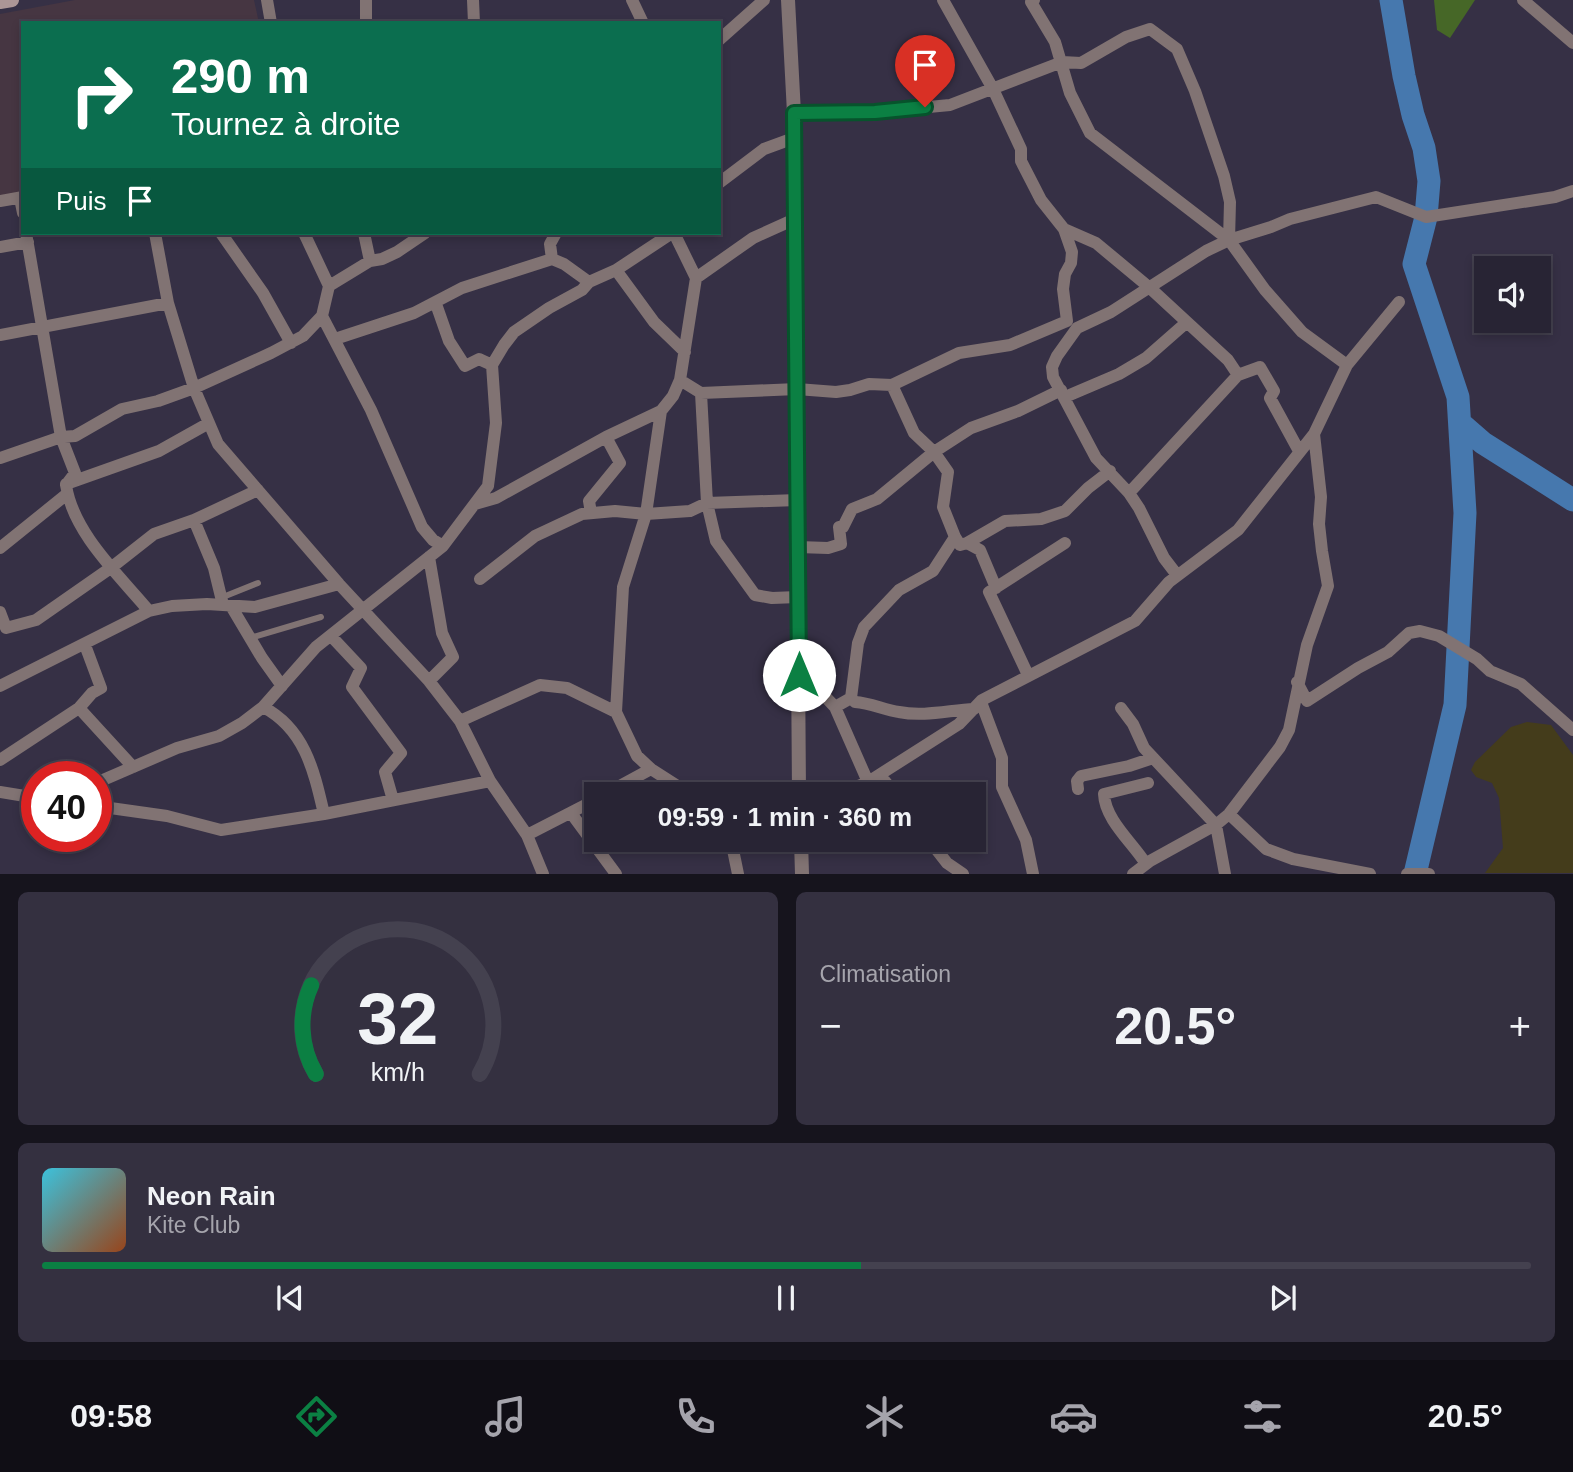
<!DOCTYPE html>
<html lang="fr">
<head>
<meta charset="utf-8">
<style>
	:root { --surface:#282434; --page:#343040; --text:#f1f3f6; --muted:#a5a4ac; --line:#44414f; --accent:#0b8043 }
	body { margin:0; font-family:Arial,sans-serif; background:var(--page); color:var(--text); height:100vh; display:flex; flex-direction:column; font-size:26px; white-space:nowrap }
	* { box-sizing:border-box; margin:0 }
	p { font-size:23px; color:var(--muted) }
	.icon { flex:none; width:38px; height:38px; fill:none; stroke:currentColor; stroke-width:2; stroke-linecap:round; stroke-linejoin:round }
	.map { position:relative; height:874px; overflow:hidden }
	.sheet { display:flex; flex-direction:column; gap:18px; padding:18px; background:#16141d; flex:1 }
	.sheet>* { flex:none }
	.guide { position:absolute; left:21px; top:21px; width:700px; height:214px; border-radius:0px; box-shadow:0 4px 10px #0003,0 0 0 2px var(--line); background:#0b6e4f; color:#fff; overflow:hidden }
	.fabs { position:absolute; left:1474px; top:256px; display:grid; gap:14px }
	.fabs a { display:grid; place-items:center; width:77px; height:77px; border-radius:0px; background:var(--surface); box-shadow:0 4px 10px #0003,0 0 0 2px var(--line); font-size:35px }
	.speed { position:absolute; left:21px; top:761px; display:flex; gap:14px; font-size:35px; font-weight:700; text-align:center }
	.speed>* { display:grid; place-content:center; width:91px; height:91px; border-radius:50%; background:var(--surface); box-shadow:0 4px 10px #0003,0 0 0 2px var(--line); line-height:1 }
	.speed .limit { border:10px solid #d22; background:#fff; color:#111 }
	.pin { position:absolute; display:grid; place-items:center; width:60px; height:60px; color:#fff; margin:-72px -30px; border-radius:50% 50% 50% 0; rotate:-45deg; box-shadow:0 0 7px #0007 }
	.pin .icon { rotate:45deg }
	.me { position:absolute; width:77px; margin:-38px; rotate:0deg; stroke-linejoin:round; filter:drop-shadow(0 0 5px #0008) }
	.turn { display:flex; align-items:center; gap:24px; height:147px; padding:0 35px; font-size:32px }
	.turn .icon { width:91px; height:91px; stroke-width:2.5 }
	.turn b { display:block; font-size:49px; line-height:60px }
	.then { display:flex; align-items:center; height:66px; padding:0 35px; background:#0003; gap:14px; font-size:26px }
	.big { font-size:52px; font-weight:700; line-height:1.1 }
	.sheet .card { flex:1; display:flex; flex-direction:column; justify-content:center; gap:10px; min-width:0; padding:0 24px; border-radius:10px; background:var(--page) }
	.sheet .dial { align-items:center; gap:0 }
	.dial svg { height:182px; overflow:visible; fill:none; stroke:var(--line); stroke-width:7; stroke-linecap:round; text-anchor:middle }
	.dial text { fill:var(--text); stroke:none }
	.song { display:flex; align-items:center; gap:21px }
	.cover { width:84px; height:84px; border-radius:10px; background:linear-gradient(135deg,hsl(190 70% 55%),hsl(20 70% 35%)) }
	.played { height:7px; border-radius:4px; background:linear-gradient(90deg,var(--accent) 55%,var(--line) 55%) }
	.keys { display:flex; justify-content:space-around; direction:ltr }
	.heat { display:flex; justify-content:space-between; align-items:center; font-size:38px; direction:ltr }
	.sheet .tiles { flex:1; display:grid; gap:18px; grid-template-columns:1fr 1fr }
	.card:last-child { grid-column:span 2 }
	.trip { position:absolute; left:584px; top:782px; width:402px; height:70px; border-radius:0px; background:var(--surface); box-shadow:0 4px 10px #0003,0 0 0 2px var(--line); font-weight:700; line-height:70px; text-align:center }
	.tab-bar { display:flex; height:112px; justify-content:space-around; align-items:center; background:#100e15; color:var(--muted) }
	.tab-bar .icon { width:49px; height:49px }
	.tab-bar .on { color:var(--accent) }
	.tab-bar b { font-size:32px; color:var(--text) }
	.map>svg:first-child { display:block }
	.medical { fill:#463642 }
	.forest { fill:#466727 }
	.sand { fill:#443c1b }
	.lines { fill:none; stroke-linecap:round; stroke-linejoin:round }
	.river { stroke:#4678ae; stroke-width:23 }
	.service { stroke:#817373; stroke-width:6 }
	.minor { stroke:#817373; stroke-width:12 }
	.tertiary { stroke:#817373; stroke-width:14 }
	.secondary { stroke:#ac9696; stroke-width:14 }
	.route-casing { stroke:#07532c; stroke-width:18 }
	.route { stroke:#0b8043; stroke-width:12 }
</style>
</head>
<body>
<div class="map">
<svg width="1573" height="874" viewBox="0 0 1573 874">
	<rect width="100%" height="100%" fill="#363045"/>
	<path class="medical" d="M75,0H254L259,23H23V192L0,196V14Z"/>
	<path class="forest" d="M1434,0H1475L1450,38L1437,30Z"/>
	<path class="sand" d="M1527,722L1551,725L1573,755V873H1485L1503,848L1499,798L1492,783L1476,777L1471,770L1475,762L1511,727Z"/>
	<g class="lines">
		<path class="river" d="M1391,0L1404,76L1413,115L1424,148L1429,181L1426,217L1414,264L1458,397L1465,513L1455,705L1415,874
			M1460,423L1483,443L1573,500"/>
		<path class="service" d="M223,597L258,583
			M250,638L321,617"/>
		<path class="minor" d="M267,0L271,23
			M366,0V23
			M473,0L474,23
			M632,0L643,23
			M943,0L993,89L1021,149V161L1041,200L1064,229L1072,252L1071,263L1065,274L1063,289L1067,321
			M1034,0L1031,2L1055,42L1070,93L1090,133L1229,240L1265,290L1302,332L1347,365
			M1523,0L1573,43
			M719,40L764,0
			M794,113L875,112L950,105L1062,62L1081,63L1126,37L1150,29L1177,49L1195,91L1224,176L1230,202L1229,240
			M719,183L764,149L794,138
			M20,198L23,213
			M0,201L23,197
			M1064,229L1096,243L1150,288L1228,360L1238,375L1260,367L1274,391L1270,398L1299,451
			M26,233L61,437L75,473L66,485C73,533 119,575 149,611
			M155,233L168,303L194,388L218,444L339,584L429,681L460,721L490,781L527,835L543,874
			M221,233L263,293L291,343
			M304,233L329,286
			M364,233L370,261
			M0,247L28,242
			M552,259L550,244L556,233
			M616,270L654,322L685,352
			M696,278L753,238L795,219
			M436,304L449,341L465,366L479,359L492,365
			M322,316L371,410L422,527L433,540L443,546
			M0,335L168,303
			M335,339L414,313L462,288L552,259L564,264L589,282
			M680,380L701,393L707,503L716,541L755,595L772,598L798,597
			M892,385L914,433L934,452L948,472L943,507L955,537L960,545L967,543L980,550L996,588
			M701,393L797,389L836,392L850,390L869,384L892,385L959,353L1010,345L1067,321
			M1065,397L1119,374L1146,358L1187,322
			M0,458L61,437L75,436L122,409L158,401L194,388L271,353L303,336L322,316L329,286L370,261L382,259L397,252L425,233
			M66,484L159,451L209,423
			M1129,493L1238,375
			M475,504L496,498L606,437L661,411L673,396L680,380L696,278L674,233
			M591,513L589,501L620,463L606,437
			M194,520L258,490
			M967,543L1005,521L1041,519L1065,511L1088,488L1110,471
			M798,547L828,548L841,544L839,527H843L852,509L877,499L934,452L971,428L1018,411L1061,390
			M0,548L67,494
			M429,557L442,633L453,657L429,681
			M1177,575L1164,558L1139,508L1129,493L1096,458L1053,377L1052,367L1057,356L1077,328L1111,312L1206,251L1229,240L1271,227L1290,219L1376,197L1426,217L1555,197L1573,191
			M480,579L535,536L582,514L615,511L646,514L690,511L707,503L798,500
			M231,606L262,658L282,686
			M0,612L6,628L36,620L112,567L154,534L194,520L214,568L223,605
			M331,636L361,668L352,687L401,753L385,772L393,800
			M799,675L816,687L835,707L868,782
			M1028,675L989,592L1065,543
			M1297,682L1307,701L1358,668L1388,652L1409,633L1420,631L1439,636L1477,659L1490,671L1521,684L1573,730
			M0,686L149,611L172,606L207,604L255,607L339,584
			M851,698L855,702C871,703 884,710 899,712C924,717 950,710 974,709
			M981,702L1002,758V787L1026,840L1033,874
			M263,707C305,729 314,771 324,814
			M835,707L851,698L858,643L864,627L899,590L933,571L955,537
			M79,708L92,693L101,688L85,645
			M1121,708L1133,724L1144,748L1216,825L1225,874
			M616,712L623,587L646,514L661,411
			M460,721L540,685L567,688L616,712L637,756L651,769L690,794
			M0,760L79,708L133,767
			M880,775L895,794
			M96,783L177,748L219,736L242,723L263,707L316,647L443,546L488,486L496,423L492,365L504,345L514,332L549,308L582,290L589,282L616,270L672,233
			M1078,789L1077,781L1081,776L1129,766L1153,758
			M0,792L37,798
			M605,794L651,769
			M838,794L868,782L959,724L982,700L1135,621L1169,582L1238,530L1314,434L1347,365L1399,302
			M96,806L167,816L221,830L324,814L490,781
			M571,813L616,874
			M1229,814L1266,849L1293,859L1370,874
			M527,835L597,799
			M731,840L738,874
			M929,840L947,863L963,874
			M1146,864C1133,843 1105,820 1104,794L1148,783
			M1133,874L1150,861L1217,824L1229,814L1280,747L1289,730L1307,645L1328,586L1322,551L1319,524L1321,497L1314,434
			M1407,874H1429"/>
		<path class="tertiary" d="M788,0L794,113L799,794
			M801,840L802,874"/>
		<path class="secondary" d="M0,2L12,0"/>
	</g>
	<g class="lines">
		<g class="route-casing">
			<path id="route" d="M799,675L794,113L875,112L925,107"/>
		</g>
		<use href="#route" class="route"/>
	</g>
</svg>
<div class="fabs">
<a><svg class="icon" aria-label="sound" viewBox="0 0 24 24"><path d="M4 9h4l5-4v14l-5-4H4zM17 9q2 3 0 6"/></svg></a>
</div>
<div class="speed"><div class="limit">40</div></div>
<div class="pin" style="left:925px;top:107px;background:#d93025"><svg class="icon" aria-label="arrive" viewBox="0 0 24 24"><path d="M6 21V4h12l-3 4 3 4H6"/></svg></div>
<svg class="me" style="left:799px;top:675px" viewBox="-20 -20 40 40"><circle r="19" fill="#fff"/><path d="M0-13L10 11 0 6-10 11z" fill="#0b8043"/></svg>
<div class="trip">09:59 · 1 min · 360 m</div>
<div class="guide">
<div class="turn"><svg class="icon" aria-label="right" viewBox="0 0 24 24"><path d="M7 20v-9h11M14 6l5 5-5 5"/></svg><div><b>290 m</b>Tournez à droite</div></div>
<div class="then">Puis<svg class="icon" aria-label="arrive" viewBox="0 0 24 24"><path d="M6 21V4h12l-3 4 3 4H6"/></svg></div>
</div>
</div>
<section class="sheet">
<div class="tiles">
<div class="card dial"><svg viewBox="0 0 100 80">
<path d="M14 69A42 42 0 1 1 86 69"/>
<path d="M14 69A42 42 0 0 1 12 30" stroke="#0b8043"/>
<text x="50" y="56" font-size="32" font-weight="700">32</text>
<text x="50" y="72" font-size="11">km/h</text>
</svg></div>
<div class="card"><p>Climatisation</p>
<div class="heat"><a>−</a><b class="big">20.5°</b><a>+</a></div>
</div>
<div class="card">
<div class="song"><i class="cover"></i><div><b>Neon Rain</b><p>Kite Club</p></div></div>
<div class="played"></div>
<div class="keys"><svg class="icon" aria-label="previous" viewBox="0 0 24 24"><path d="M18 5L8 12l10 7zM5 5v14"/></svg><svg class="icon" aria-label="pause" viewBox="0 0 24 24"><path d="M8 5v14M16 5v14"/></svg><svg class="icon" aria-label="next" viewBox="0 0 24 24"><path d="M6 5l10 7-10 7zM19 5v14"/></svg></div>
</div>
</div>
</section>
<nav class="tab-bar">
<b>09:58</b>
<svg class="icon on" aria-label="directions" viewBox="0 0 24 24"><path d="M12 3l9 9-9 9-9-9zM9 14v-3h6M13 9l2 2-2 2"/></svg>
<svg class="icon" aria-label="music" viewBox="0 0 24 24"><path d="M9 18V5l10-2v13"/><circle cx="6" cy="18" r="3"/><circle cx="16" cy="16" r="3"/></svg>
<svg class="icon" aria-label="phone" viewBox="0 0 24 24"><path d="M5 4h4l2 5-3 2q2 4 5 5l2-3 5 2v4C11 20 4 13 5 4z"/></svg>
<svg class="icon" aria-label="climate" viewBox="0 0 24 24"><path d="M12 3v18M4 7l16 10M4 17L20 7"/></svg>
<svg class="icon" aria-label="car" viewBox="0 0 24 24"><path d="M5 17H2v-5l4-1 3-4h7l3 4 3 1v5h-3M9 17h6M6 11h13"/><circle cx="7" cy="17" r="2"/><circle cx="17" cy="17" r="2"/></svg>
<svg class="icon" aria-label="filters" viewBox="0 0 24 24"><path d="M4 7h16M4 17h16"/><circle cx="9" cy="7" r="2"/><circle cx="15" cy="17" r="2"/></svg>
<b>20.5°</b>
</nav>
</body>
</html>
